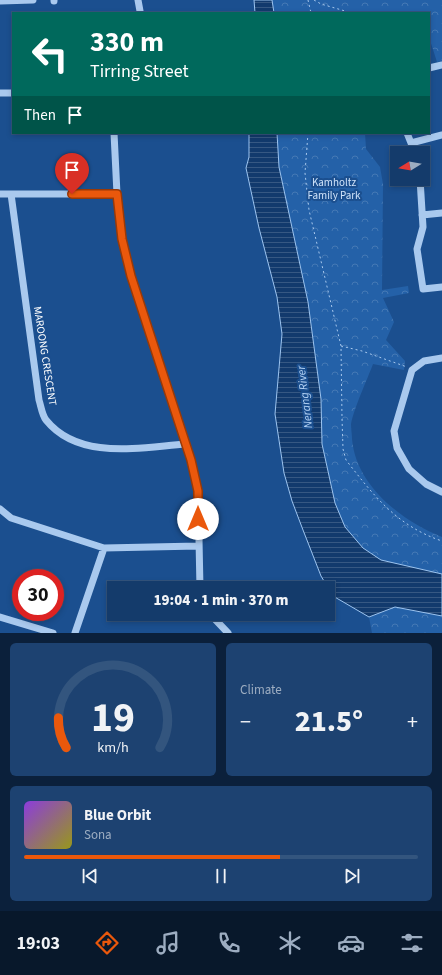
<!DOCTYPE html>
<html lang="en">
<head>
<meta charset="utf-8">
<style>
	:root { --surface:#143b6b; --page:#1d4271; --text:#f1f3f6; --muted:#9dadc1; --line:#33557e; --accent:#ea580c }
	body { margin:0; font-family:"Source Sans 3",sans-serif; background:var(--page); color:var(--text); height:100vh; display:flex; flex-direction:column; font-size:15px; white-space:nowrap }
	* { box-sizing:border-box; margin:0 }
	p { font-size:13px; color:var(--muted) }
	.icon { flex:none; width:22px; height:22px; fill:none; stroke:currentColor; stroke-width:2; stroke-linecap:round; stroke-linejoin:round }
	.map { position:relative; height:633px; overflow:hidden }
	.sheet { display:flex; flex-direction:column; gap:10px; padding:10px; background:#0b203b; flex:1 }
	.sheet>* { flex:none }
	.banner { position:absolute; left:12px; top:12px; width:418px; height:122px; border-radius:0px; box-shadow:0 2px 6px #0003,0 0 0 1px var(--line); background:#00695c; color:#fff; overflow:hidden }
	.needle { width:26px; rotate:259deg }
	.buttons { position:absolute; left:390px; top:146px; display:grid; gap:8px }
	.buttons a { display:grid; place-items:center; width:40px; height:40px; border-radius:0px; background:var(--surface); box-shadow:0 2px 6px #0003,0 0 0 1px var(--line); font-size:20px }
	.speed { position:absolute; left:12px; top:569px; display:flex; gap:8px; font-size:20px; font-weight:700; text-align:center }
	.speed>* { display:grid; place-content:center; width:52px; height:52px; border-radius:50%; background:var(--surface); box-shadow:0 2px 6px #0003,0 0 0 1px var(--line); line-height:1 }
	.speed .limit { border:6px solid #d22; background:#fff; color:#111 }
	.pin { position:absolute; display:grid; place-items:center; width:34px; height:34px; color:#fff; margin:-41px -17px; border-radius:50% 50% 50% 0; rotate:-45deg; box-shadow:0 0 4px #0007 }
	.pin .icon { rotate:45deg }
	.me { position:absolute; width:44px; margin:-22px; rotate:0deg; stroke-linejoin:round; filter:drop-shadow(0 0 3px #0008) }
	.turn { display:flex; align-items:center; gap:14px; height:84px; padding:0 12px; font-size:18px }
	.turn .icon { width:52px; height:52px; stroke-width:2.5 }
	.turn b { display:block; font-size:28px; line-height:34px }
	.then { display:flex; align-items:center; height:38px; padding:0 12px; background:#0003; gap:8px; font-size:15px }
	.big { font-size:30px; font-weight:800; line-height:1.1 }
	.sheet .card { flex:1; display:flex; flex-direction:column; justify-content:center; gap:6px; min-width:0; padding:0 14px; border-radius:6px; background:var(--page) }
	.sheet .dial { align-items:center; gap:0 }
	.dial svg { height:104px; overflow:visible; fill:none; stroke:var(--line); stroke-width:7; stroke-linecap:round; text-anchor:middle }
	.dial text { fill:var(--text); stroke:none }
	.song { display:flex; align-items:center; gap:12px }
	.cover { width:48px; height:48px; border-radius:6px; background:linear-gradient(135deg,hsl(270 70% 55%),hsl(60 70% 35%)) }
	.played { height:4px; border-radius:2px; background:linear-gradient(90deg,var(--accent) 65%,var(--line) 65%) }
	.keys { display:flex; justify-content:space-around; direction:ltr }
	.heat { display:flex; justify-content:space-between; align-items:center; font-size:22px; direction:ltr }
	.sheet .tiles { flex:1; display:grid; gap:10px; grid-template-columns:1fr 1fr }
	.card:last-child { grid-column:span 2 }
	.trip { position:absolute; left:107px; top:581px; width:228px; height:40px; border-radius:0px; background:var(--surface); box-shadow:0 2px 6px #0003,0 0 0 1px var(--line); font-weight:800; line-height:40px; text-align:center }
	.menu { display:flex; height:64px; justify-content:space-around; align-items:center; background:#08182b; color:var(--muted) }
	.menu .icon { width:28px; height:28px }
	.menu .on { color:var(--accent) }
	.menu b { font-size:18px; color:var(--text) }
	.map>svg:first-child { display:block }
	.forest { fill:url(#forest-crowns) }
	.water { fill:url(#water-rules); stroke:#9cc4f0 }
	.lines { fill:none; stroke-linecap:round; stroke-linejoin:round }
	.path { stroke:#a9c9ee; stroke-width:1; stroke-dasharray:2 3; stroke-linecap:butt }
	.minor { stroke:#a9c9ee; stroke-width:7 }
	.route-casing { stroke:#983908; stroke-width:10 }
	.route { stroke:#ea580c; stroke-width:7 }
	.labels { text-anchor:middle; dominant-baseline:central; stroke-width:4; stroke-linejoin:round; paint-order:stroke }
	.park-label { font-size:11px; fill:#cfe3fa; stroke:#1b4f8f }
	.street-label { font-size:11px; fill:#fff; stroke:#1b4f8f }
	.water-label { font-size:12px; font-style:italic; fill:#b5d3f5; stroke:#1b4f8f }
</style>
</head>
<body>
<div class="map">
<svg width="442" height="633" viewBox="0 0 442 633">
	<defs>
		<pattern id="forest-crowns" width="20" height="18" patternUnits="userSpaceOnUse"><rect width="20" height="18" fill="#2461a8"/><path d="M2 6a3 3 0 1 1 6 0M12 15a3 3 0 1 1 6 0" fill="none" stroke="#4579b5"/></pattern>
		<pattern id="water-rules" width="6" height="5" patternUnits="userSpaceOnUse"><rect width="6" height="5" fill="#123a6d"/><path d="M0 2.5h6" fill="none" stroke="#365883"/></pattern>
	</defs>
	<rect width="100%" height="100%" fill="#1b4f8f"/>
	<path class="forest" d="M272,0H442V61L437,62L429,37V13H274Z
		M277,133H365L366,149L380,167L383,184L382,290L408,286L409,293L383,298L394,322L386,340L405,361L404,370L373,364C367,380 354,408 351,424C351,429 352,435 352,439C356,486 402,521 442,537V574L381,560L363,548L345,527L335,503L322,444L321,399L308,302L279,167Z
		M395,607L442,616V633H372L369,617Z"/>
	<path class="water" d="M254,0H272L274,13H255Z
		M249,133H277L279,167L308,302L321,399L322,444L335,503L345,527L363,548L381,560L442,574V616L395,607L369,617L333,596L321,576L303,530L292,501L284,473L275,414L282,334L277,297L259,228L246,168L249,157Z"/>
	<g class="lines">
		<path class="path" d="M308,0L311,13
			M314,0L321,4L352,13
			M308,133L305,173L309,210L341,346L342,418L343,449L346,460C374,496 397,526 442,541
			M341,346L362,351L407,367"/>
		<path class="minor" d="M54,0V1
			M138,0L140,11
			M0,1L33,0
			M429,68L442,65
			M0,93H13
			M114,133L117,194L122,239L131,276L191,460L198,491L200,588
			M407,133L415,153
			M411,143L442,135
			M420,179L423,227L417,249L423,289L442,287
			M0,194H117
			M11,194L39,400C41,406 42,415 46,420C79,461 141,447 186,444
			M422,215L442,213
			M442,358L424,361L412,370L394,431L397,448L409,469L426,484L442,492
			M0,509L11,518L104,548L198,546
			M210,614L228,633
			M0,617L53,633
			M75,633L104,548"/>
	</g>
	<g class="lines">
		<g class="route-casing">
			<path id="route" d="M72,194H117L122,239L131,276L191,460L198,491V519"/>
		</g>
		<use href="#route" class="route"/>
	</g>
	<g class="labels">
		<g class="park-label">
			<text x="334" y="182">Kamholtz<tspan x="334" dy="13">Family Park</tspan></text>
		</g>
		<g class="street-label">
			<text transform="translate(45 356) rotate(81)">MAROONG CRESCENT</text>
		</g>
		<g class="water-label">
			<text transform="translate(305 397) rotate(-97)">Nerang River</text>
		</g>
	</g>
</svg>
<div class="buttons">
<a><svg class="needle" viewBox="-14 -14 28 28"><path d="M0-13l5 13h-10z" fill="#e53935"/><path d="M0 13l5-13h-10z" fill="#9dadc1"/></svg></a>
</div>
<div class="speed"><div class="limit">30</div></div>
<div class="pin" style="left:72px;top:194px;background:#d93025"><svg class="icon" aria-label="arrive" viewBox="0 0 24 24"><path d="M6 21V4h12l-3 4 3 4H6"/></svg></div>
<svg class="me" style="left:198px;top:519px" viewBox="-20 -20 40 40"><circle r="19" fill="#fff"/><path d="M0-13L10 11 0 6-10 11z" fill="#ea580c"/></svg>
<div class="trip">19:04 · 1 min · 370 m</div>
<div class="banner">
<div class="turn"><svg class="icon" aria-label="left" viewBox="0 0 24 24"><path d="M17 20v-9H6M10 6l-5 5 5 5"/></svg><div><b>330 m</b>Tirring Street</div></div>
<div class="then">Then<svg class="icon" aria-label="arrive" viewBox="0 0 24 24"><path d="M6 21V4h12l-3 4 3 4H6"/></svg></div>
</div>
</div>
<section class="sheet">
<div class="tiles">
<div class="card dial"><svg viewBox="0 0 100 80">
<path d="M14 69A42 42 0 1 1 86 69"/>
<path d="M14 69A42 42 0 0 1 8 46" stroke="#ea580c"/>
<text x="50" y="56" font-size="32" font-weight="700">19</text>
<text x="50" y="72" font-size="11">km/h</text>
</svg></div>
<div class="card"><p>Climate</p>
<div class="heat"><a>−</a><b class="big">21.5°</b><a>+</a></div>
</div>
<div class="card">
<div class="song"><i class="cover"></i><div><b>Blue Orbit</b><p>Sona</p></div></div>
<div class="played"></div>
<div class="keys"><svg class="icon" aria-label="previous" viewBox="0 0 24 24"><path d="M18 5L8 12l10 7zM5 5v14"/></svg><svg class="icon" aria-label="pause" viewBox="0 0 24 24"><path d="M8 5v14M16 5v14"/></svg><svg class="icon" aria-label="next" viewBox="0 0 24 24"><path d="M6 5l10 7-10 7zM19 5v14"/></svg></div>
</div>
</div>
</section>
<nav class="menu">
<b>19:03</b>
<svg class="icon on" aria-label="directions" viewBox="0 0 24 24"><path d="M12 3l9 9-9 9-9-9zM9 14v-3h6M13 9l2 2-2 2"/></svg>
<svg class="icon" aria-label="music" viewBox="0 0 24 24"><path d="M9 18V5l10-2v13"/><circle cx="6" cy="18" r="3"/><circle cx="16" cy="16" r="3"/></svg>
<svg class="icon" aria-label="phone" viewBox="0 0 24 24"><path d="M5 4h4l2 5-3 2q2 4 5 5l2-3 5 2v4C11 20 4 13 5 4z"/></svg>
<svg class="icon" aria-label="climate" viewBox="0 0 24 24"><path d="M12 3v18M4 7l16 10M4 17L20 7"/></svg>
<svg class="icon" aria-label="car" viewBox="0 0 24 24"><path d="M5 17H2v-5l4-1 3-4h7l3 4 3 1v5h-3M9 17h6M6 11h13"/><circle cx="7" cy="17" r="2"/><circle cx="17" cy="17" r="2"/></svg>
<svg class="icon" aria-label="filters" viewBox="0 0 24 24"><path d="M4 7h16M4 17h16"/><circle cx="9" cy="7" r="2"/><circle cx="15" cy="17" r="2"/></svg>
</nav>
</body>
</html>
